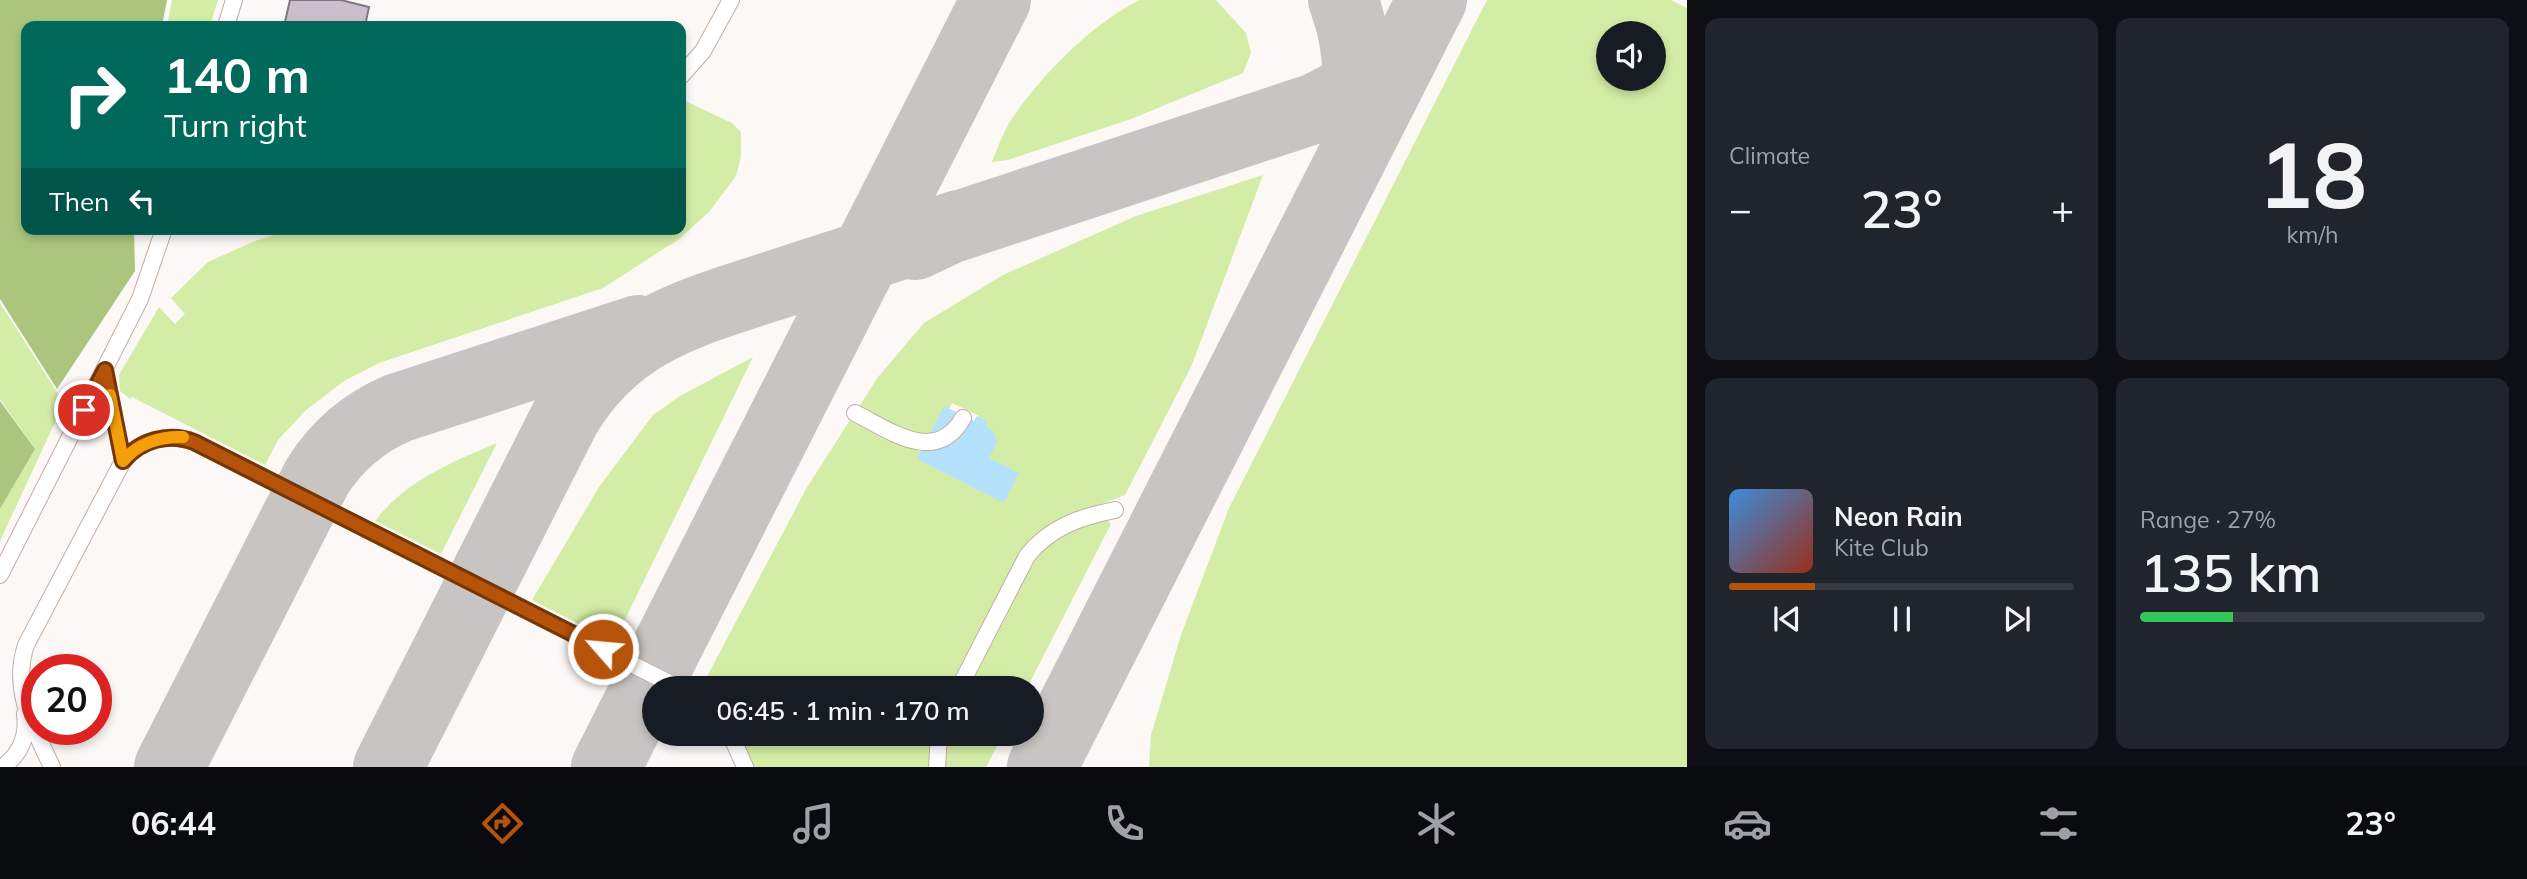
<!DOCTYPE html>
<html lang="en">
<head>
<meta charset="utf-8">
<style>
	:root { --surface:#171b24; --page:#20242c; --text:#f1f3f6; --muted:#9ea1a6; --line:#363941; --accent:#b45309 }
	body { margin:0; font-family:Mulish,sans-serif; background:var(--page); color:var(--text); height:100vh; display:flex; flex-direction:column; font-size:26px; white-space:nowrap }
	* { box-sizing:border-box; margin:0 }
	p { font-size:23px; color:var(--muted) }
	.icon { flex:none; width:38px; height:38px; fill:none; stroke:currentColor; stroke-width:2; stroke-linecap:round; stroke-linejoin:round }
	.map { position:relative; flex:1; overflow:hidden }
	.details { display:flex; flex-direction:column; gap:18px; padding:18px; background:#0d0f14; width:840px }
	.details>* { flex:none }
	.top-card { position:absolute; left:21px; top:21px; width:665px; height:214px; border-radius:14px; box-shadow:0 4px 10px #0003; background:#00695c; color:#fff; overflow:hidden }
	.tools { position:absolute; left:1596px; top:21px; display:grid; gap:14px }
	.tools a { display:grid; place-items:center; width:70px; height:70px; border-radius:50%; background:var(--surface); box-shadow:0 4px 10px #0003; font-size:35px }
	.speed { position:absolute; left:21px; top:654px; display:flex; gap:14px; font-size:35px; font-weight:700; text-align:center }
	.speed>* { display:grid; place-content:center; width:91px; height:91px; border-radius:50%; background:var(--surface); box-shadow:0 4px 10px #0003; line-height:1 }
	.speed .limit { border:10px solid #d22; background:#fff; color:#111 }
	.pin { position:absolute; display:grid; place-items:center; width:60px; height:60px; color:#fff; margin:-30px; border:4px solid #fff; border-radius:50%; box-shadow:0 2px 7px #0007 }
	.me { position:absolute; width:77px; margin:-38px; rotate:297deg; stroke-linejoin:round; filter:drop-shadow(0 0 5px #0008) }
	.turn { display:flex; align-items:center; gap:24px; height:147px; padding:0 28px; font-size:32px }
	.turn .icon { width:91px; height:91px; stroke-width:2.5 }
	.turn b { display:block; font-size:49px; line-height:60px }
	.then { display:flex; align-items:center; height:66px; padding:0 28px; background:#0003; gap:14px; font-size:26px }
	.big { font-size:52px; font-weight:600; line-height:1.1 }
	.details .widget { flex:1; display:flex; flex-direction:column; justify-content:center; gap:10px; min-width:0; padding:0 24px; border-radius:14px; background:var(--page) }
	.details .dial { align-items:center; gap:0 }
	.dial b { font-size:91px; line-height:1 }
	.song { display:flex; align-items:center; gap:21px }
	.cover { width:84px; height:84px; border-radius:10px; background:linear-gradient(135deg,hsl(210 70% 55%),hsl(10 70% 35%)) }
	.played { height:7px; border-radius:4px; background:linear-gradient(90deg,var(--accent) 25%,var(--line) 25%) }
	.keys { display:flex; justify-content:space-around; direction:ltr }
	.heat { display:flex; justify-content:space-between; align-items:center; font-size:38px; direction:ltr }
	.charge { height:10px; border-radius:5px; background:linear-gradient(90deg,#34c759 27%,var(--line) 0) }
	.details .tiles { flex:1; display:grid; gap:18px; grid-template-columns:repeat(2,1fr) }
	.trip { position:absolute; left:642px; top:676px; width:402px; height:70px; border-radius:35px; background:var(--surface); box-shadow:0 4px 10px #0003; font-weight:600; line-height:70px; text-align:center }
	.menu { display:flex; height:112px; justify-content:space-around; align-items:center; background:#090b0e; color:var(--muted) }
	.menu .icon { width:49px; height:49px }
	.menu .current { color:var(--accent) }
	.menu b { font-size:32px; color:var(--text) }
	main { display:flex; flex:1; min-height:0 }
	.map>svg:first-child { display:block }
	.green { fill:#d3eda6; fill-rule:evenodd }
	.forest { fill:#acc57e }
	.water { fill:#b4e1fc }
	.lines { fill:none; stroke-linecap:round; stroke-linejoin:round }
	.taxiway { stroke:#c8c4c1; stroke-width:70 }
	.building { fill:#ccbecd; stroke:#827583; stroke-width:2 }
	.service-casing { stroke:#c1aea6; stroke-width:18 }
	.service { stroke:#fff; stroke-width:16 }
	.route-casing { stroke:#753606; stroke-width:18 }
	.route { stroke:#b45309; stroke-width:12 }
	.slow { stroke:#f59e0b; stroke-width:12 }
</style>
</head>
<body>
<main>
<div class="map">
<svg width="1687" height="767" viewBox="0 0 1687 767">
	<rect width="100%" height="100%" fill="#fcf8f6"/>
	<path class="green" d="M172,0H218L210,26H167Z
		M1140,0H1216L1246,33L1251,53L1243,73L1131,119L1008,160L992,162C998,147 1004,130 1013,117C1044,73 1091,24 1140,0Z
		M1487,0H1671L1687,8V767H1149L1151,735L1181,635L1229,508ZM1608,33H1654V79H1608Z
		M681,99L732,123L741,132V157L736,176L709,212L679,239L603,288L379,363L344,381L306,410L278,440L265,465L132,397L130,399L120,391L119,375L159,307L175,324L185,314L171,298L208,262L255,241L293,229H681Z
		M1263,175L1191,367L1125,495C1093,508 1055,516 1029,540L952,688H701L806,489L852,417L908,448L922,452L969,434L979,416L952,403L936,433L920,437L859,407L878,377L924,323L1003,275L1136,216Z
		M0,303L64,403L0,541V509L35,449L0,399Z
		M753,357L614,642L532,600L599,487L653,415L680,396Z
		M497,443L441,554L375,521C405,481 452,462 497,443Z
		M1101,520L1108,521L1111,524L1027,688H967L1034,556L1053,537Z
		M738,733H931V767H753Z
		M945,733H1004L986,767H946Z"/>
	<path class="forest" d="M0,0H167L162,26H26V229H134L135,271L57,389L0,299Z
		M0,401L35,449L0,509Z"/>
	<path class="water" d="M944,406L974,421L977,416L987,421L985,426L993,431L997,442L989,458L1019,473L1004,503L917,459Z"/>
	<g class="lines">
		<path class="taxiway" d="M1343,0C1358,39 1361,81 1354,122
			M915,245L949,229L1316,108C1348,93 1376,74 1400,48
			M169,767L317,477C337,445 363,423 398,408L638,330
			M388,767L565,418C618,327 697,311 791,280C847,262 903,244 959,225
			M606,767L996,0
			M1042,767L1432,0"/>
	</g>
	<path class="building" d="M290,0H341L369,7L365,26H284Z"/>
	<g class="lines">
		<g class="service-casing">
			<path id="service" d="M226,26L234,0
				M681,76L703,51L731,0
				M105,370L123,461
				M855,413C889,430 936,466 963,418
				M0,575L140,299L164,229
				M959,688L1027,556C1050,527 1080,517 1115,510
				M730,733L745,767
				M3,767C20,754 28,736 25,714
				M52,767C33,726 11,690 26,645L123,461C140,440 169,432 194,442L679,688
				M937,767L939,733"/>
		</g>
		<use href="#service" class="service"/>
	</g>
	<g class="lines">
		<g class="route-casing">
			<path id="route" d="M84,410L105,370L123,461C140,440 169,432 194,442L603,649"/>
		</g>
		<use href="#route" class="route"/>
		<path class="slow" d="M110,395L123,461C137,444 160,436 183,437"/>
	</g>
</svg>
<div class="tools">
<a><svg class="icon" aria-label="sound" viewBox="0 0 24 24"><path d="M4 9h4l5-4v14l-5-4H4zM17 9q2 3 0 6"/></svg></a>
</div>
<div class="speed"><div class="limit">20</div></div>
<div class="pin" style="left:84px;top:410px;background:#d93025"><svg class="icon" aria-label="arrive" viewBox="0 0 24 24"><path d="M6 21V4h12l-3 4 3 4H6"/></svg></div>
<svg class="me" style="left:603px;top:649px" viewBox="-20 -20 40 40"><circle r="17" fill="#b45309" stroke="#fff" stroke-width="3"/><path d="M0-11L8 9 0 5-8 9z" fill="#fff"/></svg>
<div class="trip">06:45 · 1 min · 170 m</div>
<div class="top-card">
<div class="turn"><svg class="icon" aria-label="right" viewBox="0 0 24 24"><path d="M7 20v-9h11M14 6l5 5-5 5"/></svg><div><b>140 m</b>Turn right</div></div>
<div class="then">Then<svg class="icon" aria-label="left" viewBox="0 0 24 24"><path d="M17 20v-9H6M10 6l-5 5 5 5"/></svg></div>
</div>
</div>
<section class="details">
<div class="tiles">
<div class="widget"><p>Climate</p>
<div class="heat"><a>−</a><b class="big">23°</b><a>+</a></div>
</div>
<div class="widget dial"><b>18</b><p>km/h</p></div>
<div class="widget">
<div class="song"><i class="cover"></i><div><b>Neon Rain</b><p>Kite Club</p></div></div>
<div class="played"></div>
<div class="keys"><svg class="icon" aria-label="previous" viewBox="0 0 24 24"><path d="M18 5L8 12l10 7zM5 5v14"/></svg><svg class="icon" aria-label="pause" viewBox="0 0 24 24"><path d="M8 5v14M16 5v14"/></svg><svg class="icon" aria-label="next" viewBox="0 0 24 24"><path d="M6 5l10 7-10 7zM19 5v14"/></svg></div>
</div>
<div class="widget"><p>Range · 27%</p><b class="big">135 km</b><div class="charge"></div></div>
</div>
</section>
</main>
<nav class="menu">
<b>06:44</b>
<svg class="icon current" aria-label="directions" viewBox="0 0 24 24"><path d="M12 3l9 9-9 9-9-9zM9 14v-3h6M13 9l2 2-2 2"/></svg>
<svg class="icon" aria-label="music" viewBox="0 0 24 24"><path d="M9 18V5l10-2v13"/><circle cx="6" cy="18" r="3"/><circle cx="16" cy="16" r="3"/></svg>
<svg class="icon" aria-label="phone" viewBox="0 0 24 24"><path d="M5 4h4l2 5-3 2q2 4 5 5l2-3 5 2v4C11 20 4 13 5 4z"/></svg>
<svg class="icon" aria-label="climate" viewBox="0 0 24 24"><path d="M12 3v18M4 7l16 10M4 17L20 7"/></svg>
<svg class="icon" aria-label="car" viewBox="0 0 24 24"><path d="M5 17H2v-5l4-1 3-4h7l3 4 3 1v5h-3M9 17h6M6 11h13"/><circle cx="7" cy="17" r="2"/><circle cx="17" cy="17" r="2"/></svg>
<svg class="icon" aria-label="filters" viewBox="0 0 24 24"><path d="M4 7h16M4 17h16"/><circle cx="9" cy="7" r="2"/><circle cx="15" cy="17" r="2"/></svg>
<b>23°</b>
</nav>
</body>
</html>
